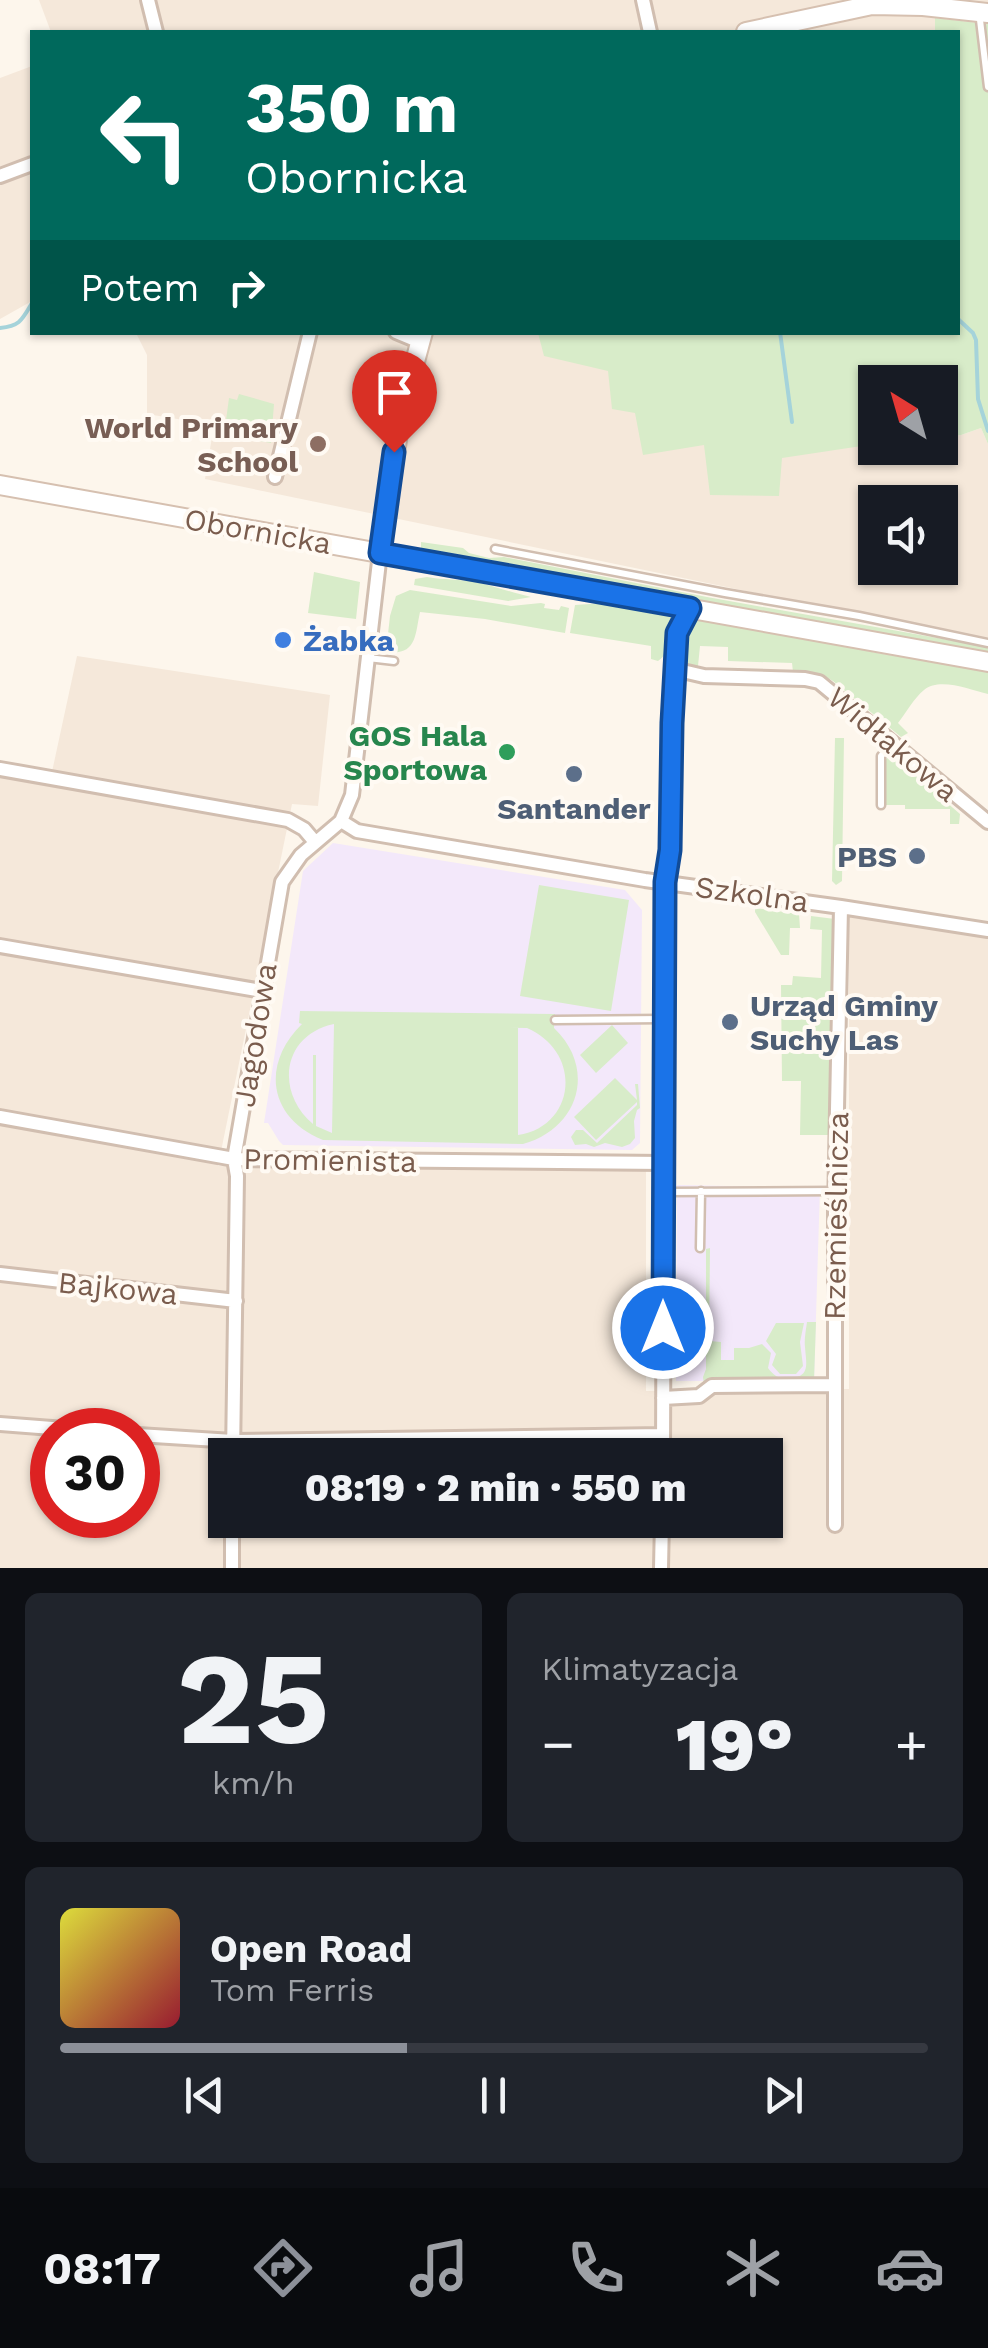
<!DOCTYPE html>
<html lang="pl">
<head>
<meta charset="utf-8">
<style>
	:root { --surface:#171b24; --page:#20242c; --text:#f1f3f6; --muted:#9ea1a6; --line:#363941; --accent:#8c9099 }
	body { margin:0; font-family:"Work Sans",sans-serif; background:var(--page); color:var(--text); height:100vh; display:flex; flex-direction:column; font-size:38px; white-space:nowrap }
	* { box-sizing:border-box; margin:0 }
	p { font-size:32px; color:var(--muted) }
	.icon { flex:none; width:55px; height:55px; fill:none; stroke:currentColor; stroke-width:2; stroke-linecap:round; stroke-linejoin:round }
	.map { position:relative; height:1568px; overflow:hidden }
	.panel { display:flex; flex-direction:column; gap:25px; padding:25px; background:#0d0f14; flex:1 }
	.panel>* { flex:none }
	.banner { position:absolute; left:30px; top:30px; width:930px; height:305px; border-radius:0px; box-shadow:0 2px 8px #0004; background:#00695c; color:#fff; overflow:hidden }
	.needle { width:65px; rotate:323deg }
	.fabs { position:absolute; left:858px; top:365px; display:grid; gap:20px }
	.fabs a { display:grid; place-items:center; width:100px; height:100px; border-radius:0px; background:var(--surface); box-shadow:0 2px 8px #0004; font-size:50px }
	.speed { position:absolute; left:30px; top:1408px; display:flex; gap:20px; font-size:50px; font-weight:700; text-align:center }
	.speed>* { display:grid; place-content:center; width:130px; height:130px; border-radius:50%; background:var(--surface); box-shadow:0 2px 8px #0004; line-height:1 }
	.speed .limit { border:15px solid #d22; background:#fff; color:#111 }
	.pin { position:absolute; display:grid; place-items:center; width:85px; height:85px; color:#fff; margin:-102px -42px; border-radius:50% 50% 50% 0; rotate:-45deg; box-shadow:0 0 10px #0007 }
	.pin .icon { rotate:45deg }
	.me { position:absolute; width:110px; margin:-55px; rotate:0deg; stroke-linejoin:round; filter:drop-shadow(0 0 8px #0008) }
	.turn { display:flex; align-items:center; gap:35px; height:210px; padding:0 50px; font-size:45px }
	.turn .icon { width:130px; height:130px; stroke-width:2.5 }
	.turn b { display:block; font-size:70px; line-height:85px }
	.then { display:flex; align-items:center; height:95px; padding:0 50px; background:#0003; gap:20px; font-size:38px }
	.big { font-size:75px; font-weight:800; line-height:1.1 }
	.panel .tile { flex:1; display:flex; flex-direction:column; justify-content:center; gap:15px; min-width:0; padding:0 35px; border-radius:15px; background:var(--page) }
	.panel .dial { align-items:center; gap:0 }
	.dial b { font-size:130px; line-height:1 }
	.song { display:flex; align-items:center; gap:30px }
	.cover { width:120px; height:120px; border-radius:15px; background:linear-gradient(135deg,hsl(60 70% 55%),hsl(350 70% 35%)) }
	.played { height:10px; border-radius:5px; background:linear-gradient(90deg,var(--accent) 40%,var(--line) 40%) }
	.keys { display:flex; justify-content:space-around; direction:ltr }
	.heat { display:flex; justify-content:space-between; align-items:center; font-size:55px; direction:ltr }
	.panel .tiles { flex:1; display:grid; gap:25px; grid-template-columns:1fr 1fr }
	.tile:last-child { grid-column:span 2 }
	.trip { position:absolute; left:208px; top:1438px; width:575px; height:100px; border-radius:0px; background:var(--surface); box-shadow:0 2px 8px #0004; font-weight:800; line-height:100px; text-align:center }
	.dock { display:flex; height:160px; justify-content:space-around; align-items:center; background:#090b0e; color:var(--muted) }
	.dock .icon { width:70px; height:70px }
	.dock .selected { color:var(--accent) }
	.dock b { font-size:45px; color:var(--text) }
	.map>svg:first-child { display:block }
	.residential { fill:#f5e8da; fill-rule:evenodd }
	.education { fill:#f3e8fa }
	.green { fill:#d8ecc9; fill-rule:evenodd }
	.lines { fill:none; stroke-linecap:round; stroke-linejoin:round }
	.stream { stroke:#a5d3da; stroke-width:4 }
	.lane-casing { stroke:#d1beb0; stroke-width:11 }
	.street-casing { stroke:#d1beb0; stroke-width:18 }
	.secondary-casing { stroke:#d6c0b0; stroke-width:22 }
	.lane { stroke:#fff; stroke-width:6 }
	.street { stroke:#fff; stroke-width:12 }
	.secondary { stroke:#fff; stroke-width:18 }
	.route-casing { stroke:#114b97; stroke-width:25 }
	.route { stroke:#1a73e8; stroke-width:18 }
	.education-dot { fill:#8d6e63; stroke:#fffaf3; stroke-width:4 }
	.shop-dot { fill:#3f7fe0; stroke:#fffaf3; stroke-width:4 }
	.leisure-dot { fill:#2e9e5b; stroke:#fffaf3; stroke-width:4 }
	.service-dot { fill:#5c6f8a; stroke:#fffaf3; stroke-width:4 }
	.labels { text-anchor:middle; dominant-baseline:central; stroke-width:8; stroke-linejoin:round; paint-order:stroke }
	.education-label { font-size:30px; font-weight:bold; fill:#785e54; stroke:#fffaf3; text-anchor:end }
	.street-label { font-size:30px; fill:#7a5c4d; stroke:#fffaf3 }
	.shop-label { font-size:30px; font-weight:bold; fill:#366cbe; stroke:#fffaf3; text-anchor:start }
	.leisure-label { font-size:30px; font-weight:bold; fill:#27864d; stroke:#fffaf3; text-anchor:end }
	.service-label { font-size:30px; font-weight:bold; fill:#4e5e75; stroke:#fffaf3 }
</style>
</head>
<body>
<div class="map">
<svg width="988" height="1568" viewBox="0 0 988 1568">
	<rect width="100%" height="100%" fill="#fdf6ec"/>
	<path class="residential" d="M39,0H988V24L936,18L935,32H51Z
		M32,66V301L0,319V78Z
		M136,333H824L845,447L875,444V448H940V437L961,435L981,428L988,444V641L205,479L214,425L147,414V355ZM875,502H940V568H875Z
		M77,656L330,695L318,806L292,804L218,1166L646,1171V1391L849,1389V914L988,936V1568H0V774L50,781ZM52,1430H138V1515H52ZM225,1455H765V1520H225Z"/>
	<path class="education" d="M333,843L625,890L642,910L640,1143L632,1150L283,1145L279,1141L268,1123H264L303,871Z
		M677,1185L820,1188L814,1381H676Z"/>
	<path class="green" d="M935,18L988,24V444L981,428L961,435L940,437V382H875V444L782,458L779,496L710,495L704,445L643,455L635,413L612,409L608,371L544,356L538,333L958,332V32H935Z
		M239,394L274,404L271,443L224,435L229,398L237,400Z
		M421,542L463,548L469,553L489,558L504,557L707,597L988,647V654L421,549Z
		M314,572L360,582L356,619L308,613Z
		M427,577C444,580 460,579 476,582C494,586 513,593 531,597L508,601L414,585L415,579Z
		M410,590L511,606L541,603L545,604L544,608L559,610L561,606L569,608L565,633L485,619L420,612C415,635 417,656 386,652L390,616L396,596Z
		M604,603L669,615L676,621C669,636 673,651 658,661L651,659V646L570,633L575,605Z
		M707,618L877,653L988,671V694C970,690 940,677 924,690C914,698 906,713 898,723L908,733L901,737L833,681L821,674L793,672L792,663L728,661V647L700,646L698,666L688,665L678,658L683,629L695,621Z
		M835,738H844L842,881L836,885L832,881Z
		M892,755L960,814L959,824H950V809H905V805H886V759Z
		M539,885L629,900L611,1011L520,996Z
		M755,908L799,914L800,928H790L789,955H781L755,912Z
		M811,916L835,919L832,1135H800L801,1081H782L781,985H792L793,976L821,978L822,930L810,929Z
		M300,1011L555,1014L554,1028C597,1069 579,1128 523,1144L323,1140C268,1118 261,1064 302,1024L299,1023ZM334,1024L332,1132V1133L316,1126V1055H313V1124C275,1092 282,1035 334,1024ZM337,1025L527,1028C584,1053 575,1127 518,1135V1028Z
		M612,1025L628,1043L596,1073L580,1055Z
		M615,1078L637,1100L635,1084H638L640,1108L637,1110L634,1121L635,1138L630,1144L622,1147L605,1143L594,1147L586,1144L575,1145L571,1137L576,1130H583L597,1143L637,1105V1102L596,1140L574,1117Z
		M710,1248L709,1341L721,1342V1360H734V1348H749L762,1344L771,1353L768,1368C775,1377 779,1379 790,1378C811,1377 806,1363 805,1347C804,1339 806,1330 807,1322H816L814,1381L704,1385L703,1377L706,1369V1249Z
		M776,1323H804L800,1342L803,1366L796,1374H780L772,1365L776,1354L766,1341Z"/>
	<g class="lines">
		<path class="stream" d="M958,319L973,333L976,340L978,399L988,431
			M0,328C20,326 22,320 32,303
			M780,332L792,422"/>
		<g class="lane-casing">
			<path id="lane" d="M980,20L988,87
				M495,549L725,593L859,616L988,643
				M368,658L394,661
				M881,805V756L893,743
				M555,1020L663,1019
				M665,1192L836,1191
				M700,1248L701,1191"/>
		</g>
		<g class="street-casing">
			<path id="street" d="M148,0L156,32
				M643,0L650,32
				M0,176L32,164
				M396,332L420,342
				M275,477L310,332
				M674,669L704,676L805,679L819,682L988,822
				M0,769L288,820L304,829L315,842
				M341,821L357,831L645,880L841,907L988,930
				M0,946L262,991
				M0,1117L234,1159L664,1163
				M0,1274L236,1301
				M663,1398L699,1396L712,1386L834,1385
				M0,1424L78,1430
				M138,1435L233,1441L663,1435
				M233,1455L237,1176L234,1159L282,882L301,855L341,821L352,795L380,553
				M663,1455L665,882L670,850L672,723L677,633L690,608
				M835,1525V1210L841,907
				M232,1568V1520
				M661,1568L662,1520"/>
		</g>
		<g class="secondary-casing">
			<path id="secondary" d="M746,32L872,5L923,6L988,13
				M0,485L988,662
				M380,553L401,413L423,332"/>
		</g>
		<use href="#lane" class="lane"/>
		<use href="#street" class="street"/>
		<use href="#secondary" class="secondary"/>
	</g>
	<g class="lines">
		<g class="route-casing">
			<path id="route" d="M394,452L380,553L690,608L677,633L672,723L670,850L665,882L663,1328"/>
		</g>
		<use href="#route" class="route"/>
	</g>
	<circle class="education-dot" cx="318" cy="444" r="10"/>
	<circle class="shop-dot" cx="283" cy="640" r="10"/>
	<circle class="leisure-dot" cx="507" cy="752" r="10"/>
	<g class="service-dot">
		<circle cx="574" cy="774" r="10"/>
		<circle cx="917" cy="856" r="10"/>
		<circle cx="730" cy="1022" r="10"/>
	</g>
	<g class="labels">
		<g class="education-label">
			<text x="298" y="427">World Primary<tspan x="298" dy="34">School</tspan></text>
		</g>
		<g class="street-label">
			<text transform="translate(258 531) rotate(10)">Obornicka</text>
			<text transform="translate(893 744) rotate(40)">Widłakowa</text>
			<text transform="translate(752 894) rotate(8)">Szkolna</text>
			<text transform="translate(255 1035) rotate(-81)">Jagodowa</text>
			<text transform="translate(330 1160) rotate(1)">Promienista</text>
			<text transform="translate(836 1216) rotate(-89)">Rzemieślnicza</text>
			<text transform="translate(118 1288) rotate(6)">Bajkowa</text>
		</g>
		<g class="shop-label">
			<text x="303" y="640">Żabka</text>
		</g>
		<g class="leisure-label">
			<text x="487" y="735">GOS Hala<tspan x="487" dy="34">Sportowa</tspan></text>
		</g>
		<g class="service-label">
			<text x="574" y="808">Santander</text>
			<text x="897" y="856" text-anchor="end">PBS</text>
			<text x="750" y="1005" text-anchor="start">Urząd Gminy<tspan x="750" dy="34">Suchy Las</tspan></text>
		</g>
	</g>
</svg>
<div class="fabs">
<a><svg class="needle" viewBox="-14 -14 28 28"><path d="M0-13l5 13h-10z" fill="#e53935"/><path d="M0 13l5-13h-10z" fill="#9ea1a6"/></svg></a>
<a><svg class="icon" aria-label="sound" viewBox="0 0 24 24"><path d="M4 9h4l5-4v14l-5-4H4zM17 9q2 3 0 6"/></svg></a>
</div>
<div class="speed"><div class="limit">30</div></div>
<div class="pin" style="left:394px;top:452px;background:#d93025"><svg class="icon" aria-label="arrive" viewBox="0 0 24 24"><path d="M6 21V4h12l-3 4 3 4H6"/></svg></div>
<svg class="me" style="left:663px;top:1328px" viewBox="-20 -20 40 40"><circle r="17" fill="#1a73e8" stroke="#fff" stroke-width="3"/><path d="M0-11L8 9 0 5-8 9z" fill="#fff"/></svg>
<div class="trip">08:19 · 2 min · 550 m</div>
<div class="banner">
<div class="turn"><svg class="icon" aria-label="left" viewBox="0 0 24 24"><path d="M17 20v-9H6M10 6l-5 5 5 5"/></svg><div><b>350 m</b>Obornicka</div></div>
<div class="then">Potem<svg class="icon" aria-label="right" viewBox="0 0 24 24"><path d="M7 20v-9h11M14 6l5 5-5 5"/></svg></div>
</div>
</div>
<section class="panel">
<div class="tiles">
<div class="tile dial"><b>25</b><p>km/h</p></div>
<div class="tile"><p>Klimatyzacja</p>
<div class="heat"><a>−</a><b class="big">19°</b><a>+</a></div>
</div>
<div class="tile">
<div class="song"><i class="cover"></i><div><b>Open Road</b><p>Tom Ferris</p></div></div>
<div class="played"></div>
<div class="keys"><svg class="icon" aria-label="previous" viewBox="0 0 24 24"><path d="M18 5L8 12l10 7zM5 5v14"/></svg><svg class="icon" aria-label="pause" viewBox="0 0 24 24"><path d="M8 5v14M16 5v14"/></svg><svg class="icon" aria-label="next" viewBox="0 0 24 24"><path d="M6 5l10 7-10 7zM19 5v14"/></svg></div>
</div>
</div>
</section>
<nav class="dock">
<b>08:17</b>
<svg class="icon selected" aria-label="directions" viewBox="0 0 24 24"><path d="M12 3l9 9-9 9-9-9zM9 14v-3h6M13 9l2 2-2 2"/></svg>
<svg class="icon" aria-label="music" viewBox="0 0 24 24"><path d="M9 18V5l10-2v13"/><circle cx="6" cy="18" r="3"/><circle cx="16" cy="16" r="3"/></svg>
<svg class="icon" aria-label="phone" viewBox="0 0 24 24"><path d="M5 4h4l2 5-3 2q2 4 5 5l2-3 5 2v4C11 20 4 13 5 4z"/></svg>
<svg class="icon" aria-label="climate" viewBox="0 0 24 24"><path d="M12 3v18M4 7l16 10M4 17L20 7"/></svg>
<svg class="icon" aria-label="car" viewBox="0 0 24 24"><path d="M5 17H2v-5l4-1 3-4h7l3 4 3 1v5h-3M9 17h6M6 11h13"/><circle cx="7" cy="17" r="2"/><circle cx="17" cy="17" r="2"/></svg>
</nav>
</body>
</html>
